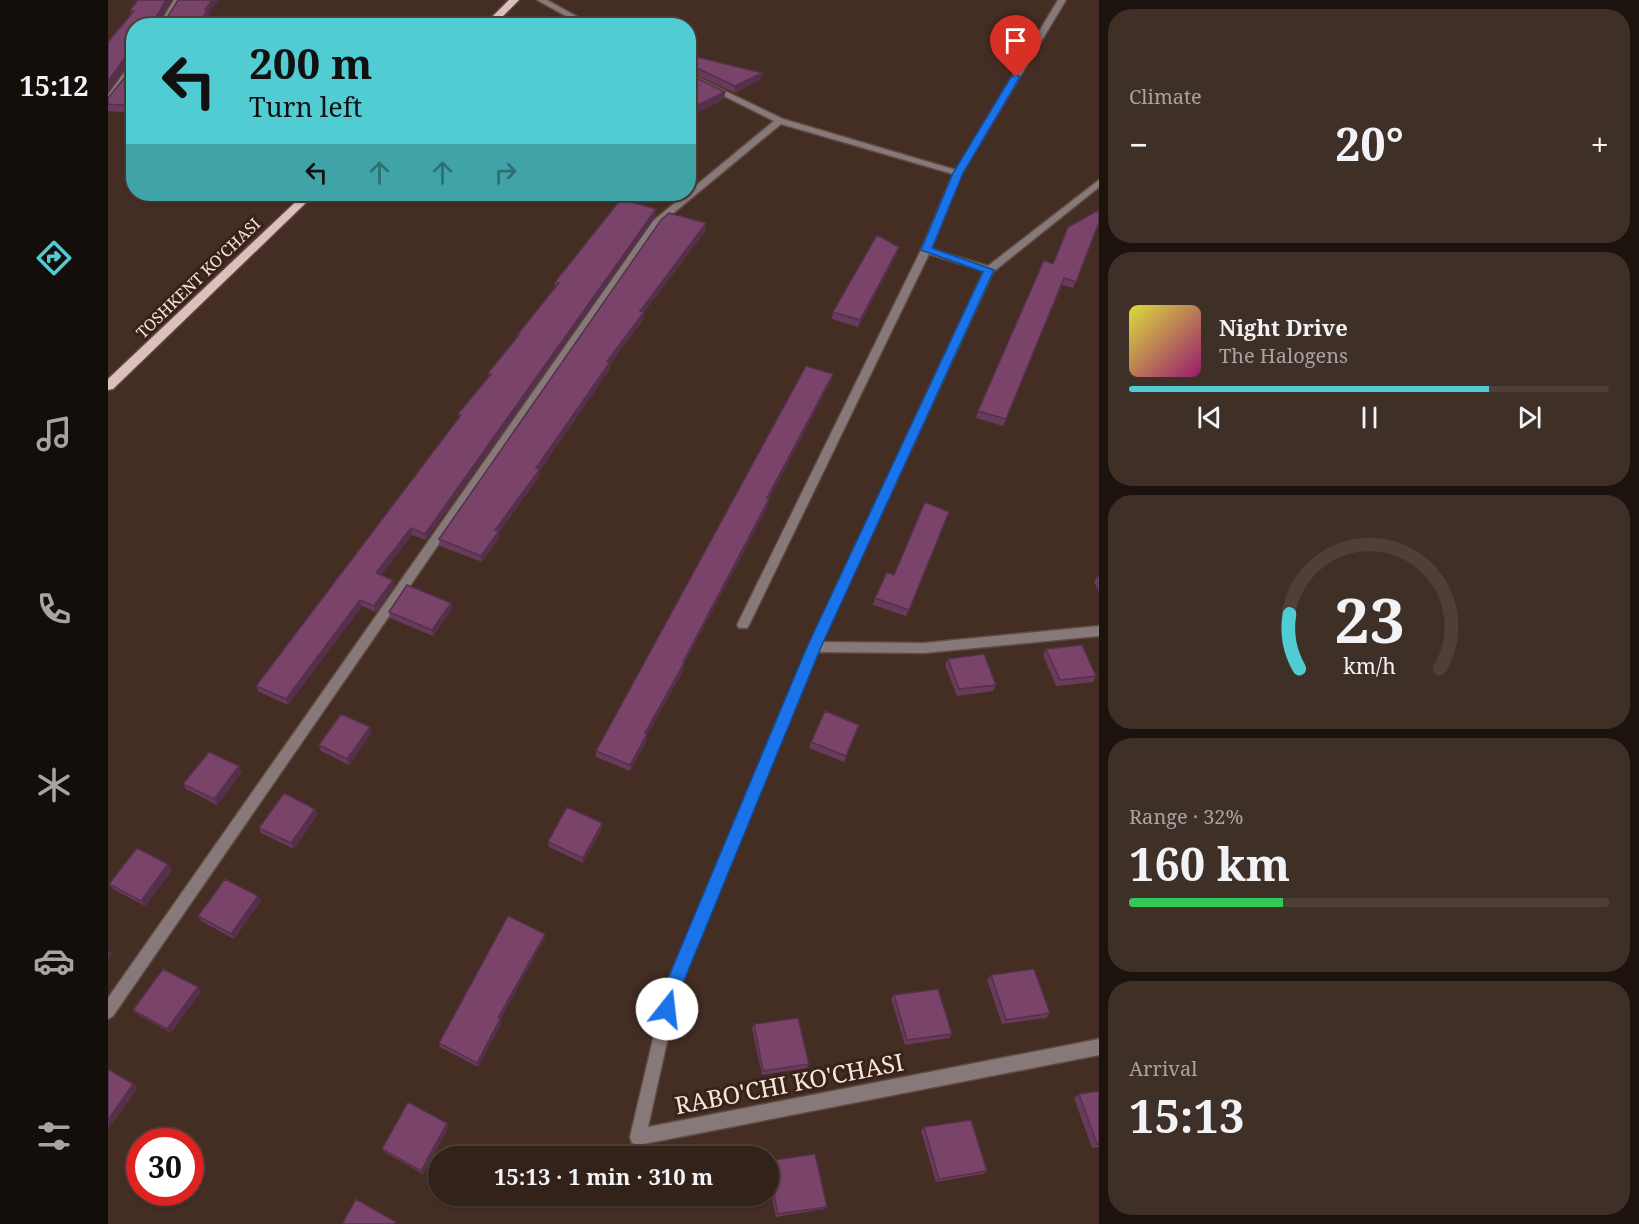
<!DOCTYPE html>
<html lang="en">
<head>
<meta charset="utf-8">
<style>
	:root { --surface:#33221a; --page:#3e2f27; --text:#f1f3f6; --muted:#a9a4a2; --line:#4e3f39; --accent:#51ccd3 }
	body { margin:0; font-family:"Noto Serif",serif; background:var(--page); color:var(--text); height:100vh; display:flex; flex-direction:column; font-size:22px; white-space:nowrap }
	* { box-sizing:border-box; margin:0 }
	p { font-size:20px; color:var(--muted) }
	.icon { flex:none; width:33px; height:33px; fill:none; stroke:currentColor; stroke-width:2; stroke-linecap:round; stroke-linejoin:round }
	.map { position:relative; flex:1; overflow:hidden }
	.details { display:flex; flex-direction:column; gap:9px; padding:9px; background:#1c130e; width:540px }
	.details>* { flex:none }
	.guide { position:absolute; left:18px; top:18px; width:570px; height:183px; border-radius:24px; box-shadow:0 2px 4px #0004,0 0 0 2px var(--line); background:#51ccd3; color:#111; overflow:hidden }
	.speed { position:absolute; left:18px; top:1128px; display:flex; gap:12px; font-size:30px; font-weight:700; text-align:center }
	.speed>* { display:grid; place-content:center; width:78px; height:78px; border-radius:50%; background:var(--surface); box-shadow:0 2px 4px #0004,0 0 0 2px var(--line); line-height:1 }
	.speed .limit { border:9px solid #d22; background:#fff; color:#111 }
	.pin { position:absolute; display:grid; place-items:center; width:51px; height:51px; color:#fff; margin:-62px -26px; border-radius:50% 50% 50% 0; rotate:-45deg; box-shadow:0 0 6px #0007 }
	.pin .icon { rotate:45deg }
	.me { position:absolute; width:66px; margin:-33px; rotate:16deg; stroke-linejoin:round; filter:drop-shadow(0 0 4px #0008) }
	.turn { display:flex; align-items:center; gap:21px; height:126px; padding:0 24px; font-size:27px }
	.turn .icon { width:78px; height:78px; stroke-width:2.5 }
	.turn b { display:block; font-size:42px; line-height:51px }
	.lanes { display:flex; align-items:center; height:57px; padding:0 24px; background:#0003; justify-content:center; gap:30px; direction:ltr }
	.lanes .off { opacity:.35 }
	.big { font-size:45px; font-weight:700; line-height:1.1 }
	.details .tile { flex:1; display:flex; flex-direction:column; justify-content:center; gap:9px; min-width:0; padding:0 21px; border-radius:24px; background:var(--page) }
	.details .dial { align-items:center; gap:0 }
	.dial svg { height:156px; overflow:visible; fill:none; stroke:var(--line); stroke-width:7; stroke-linecap:round; text-anchor:middle }
	.dial text { fill:var(--text); stroke:none }
	.song { display:flex; align-items:center; gap:18px }
	.cover { width:72px; height:72px; border-radius:9px; background:linear-gradient(135deg,hsl(60 70% 55%),hsl(320 70% 35%)) }
	.played { height:6px; border-radius:3px; background:linear-gradient(90deg,var(--accent) 75%,var(--line) 75%) }
	.keys { display:flex; justify-content:space-around; direction:ltr }
	.heat { display:flex; justify-content:space-between; align-items:center; font-size:33px; direction:ltr }
	.charge { height:9px; border-radius:4px; background:linear-gradient(90deg,#34c759 32%,var(--line) 0) }
	.trip { position:absolute; left:320px; top:1146px; width:351px; height:60px; border-radius:30px; background:var(--surface); box-shadow:0 2px 4px #0004,0 0 0 2px var(--line); font-weight:700; line-height:60px; text-align:center }
	main { display:flex; flex:1; min-height:0 }
	.tabs { display:flex; flex-direction:column; width:108px; justify-content:space-around; align-items:center; background:#140e0a; color:var(--muted) }
	.tabs .icon { width:42px; height:42px }
	.tabs .on { color:var(--accent) }
	.tabs b { font-size:27px; color:var(--text) }
	.map>svg:first-child { display:block }
	.lines { fill:none; stroke-linecap:round; stroke-linejoin:round }
	.minor-casing { stroke:#604b41; stroke-width:3 }
	.primary-casing { stroke:#604b41; stroke-width:3 }
	.minor { fill:#877979; fill-rule:evenodd }
	.primary { fill:#dcbfbf; fill-rule:evenodd }
	.wall { fill:#693a5b }
	.shaded-wall { fill:#55304a }
	.building { fill:#7a446a; stroke:#55304a; stroke-width:1.5 }
	.route { fill:#1a73e8; stroke:#114b97; stroke-width:1.5 }
	.labels { text-anchor:middle; dominant-baseline:central; stroke-width:6; stroke-linejoin:round; paint-order:stroke }
	.far-street-label { font-size:16px; fill:#f6e6e0; stroke:#392319 }
	.near-street-label { font-size:24px; fill:#f6e6e0; stroke:#392319 }
</style>
</head>
<body>
<main>
<nav class="tabs">
<b>15:12</b>
<svg class="icon on" aria-label="directions" viewBox="0 0 24 24"><path d="M12 3l9 9-9 9-9-9zM9 14v-3h6M13 9l2 2-2 2"/></svg>
<svg class="icon" aria-label="music" viewBox="0 0 24 24"><path d="M9 18V5l10-2v13"/><circle cx="6" cy="18" r="3"/><circle cx="16" cy="16" r="3"/></svg>
<svg class="icon" aria-label="phone" viewBox="0 0 24 24"><path d="M5 4h4l2 5-3 2q2 4 5 5l2-3 5 2v4C11 20 4 13 5 4z"/></svg>
<svg class="icon" aria-label="climate" viewBox="0 0 24 24"><path d="M12 3v18M4 7l16 10M4 17L20 7"/></svg>
<svg class="icon" aria-label="car" viewBox="0 0 24 24"><path d="M5 17H2v-5l4-1 3-4h7l3 4 3 1v5h-3M9 17h6M6 11h13"/><circle cx="7" cy="17" r="2"/><circle cx="17" cy="17" r="2"/></svg>
<svg class="icon" aria-label="filters" viewBox="0 0 24 24"><path d="M4 7h16M4 17h16"/><circle cx="9" cy="7" r="2"/><circle cx="15" cy="17" r="2"/></svg>
</nav>
<div class="map">
<svg width="991" height="1224" viewBox="0 0 991 1224">
	<rect width="100%" height="100%" fill="#442d23"/>
	<g class="lines">
		<g class="minor-casing">
			<path id="minor" d="M66,0H74L57,26H50Z
				M429,0H439L486,26H476Z
				M950,0H958L854,173L823,249L880,266L991,180V187L885,272L714,642L816,643L991,626V636L816,653L710,652L571,988L540,1127L991,1039V1055L530,1145L524,1143L522,1137L557,988L700,647L876,271L821,254L641,625L639,628H631L629,625L813,250L845,174L673,124L551,225L5,1016L0,1019V998L545,221L666,121L580,78V73L675,119L848,170Z
				M23,63H26V71L3,103H0V95Z"/>
		</g>
		<g class="primary-casing">
			<path id="primary" d="M401,0H411L385,26H375Z
				M196,194H207L5,389L0,390V379Z"/>
		</g>
		<use href="#minor" class="minor"/>
		<use href="#primary" class="primary"/>
	</g>
	<path class="wall" d="M30,0H63L52,21L101,13L102,17L26,62H21L0,91L23,14L22,10Z
		M580,58L654,73L653,79L627,93L580,71Z
		M26,66V113L0,111V98Z
		M580,74L617,92L616,99L590,112L580,106Z
		M548,216L318,540L304,535L273,575L286,586L268,612L254,606L180,705L151,692L148,686L351,417L350,414L381,377L380,373L409,338V335L447,287V282Z
		M991,222L965,288L954,285L895,426L868,418L870,411L945,264Z
		M598,223V230L536,312V319L502,364V369L432,470V476L391,532V538L374,562L332,546L331,539Z
		M789,254L750,327L724,319L725,312Z
		M725,374L723,381L661,499L660,506L576,664V669L539,735V740L522,771L488,757V751Z
		M841,512L798,616L765,605L767,598L786,575Z
		M991,575V592L986,582L990,576Z
		M343,603L344,609L325,636L282,618L281,612Z
		M938,649L988,676L985,682L948,686L935,655Z
		M840,659L888,685L885,691L849,696L837,665Z
		M751,725L736,762L701,748L703,742Z
		M262,727L263,733L241,765L213,751L211,745Z
		M134,772L109,805L78,789L75,784Z
		M207,809L210,814L186,849L153,833L151,828Z
		M494,823V828L475,863L441,847L440,842Z
		M60,864L64,870L37,906L5,889L1,884Z
		M150,896L153,901L126,939L93,921L90,916Z
		M437,938L392,1020L393,1024L370,1067L332,1047L331,1043Z
		M883,975L942,1013L938,1018L894,1024L879,980Z
		M93,991L63,1033L29,1014L25,1010Z
		M786,995L844,1034L841,1038L797,1045L783,999Z
		M646,1024L701,1064L699,1068L654,1075L644,1028Z
		M991,1091V1147L984,1148L966,1098L971,1094Z
		M339,1123L341,1126L315,1174L276,1152L274,1149Z
		M816,1127L879,1171L875,1174L828,1182L813,1131Z
		M660,1161L719,1207L716,1209L668,1217L660,1178Z"/>
	<path class="shaded-wall" d="M58,0H63L50,26L46,21Z
		M104,0H111L101,13L102,17L95,26H88L97,10Z
		M19,55L21,62L0,91V81Z
		M654,73L653,79L627,93V86Z
		M617,92L616,99L590,112V105Z
		M548,209V216L318,540L317,534Z
		M598,223V230L536,312V319L502,364V369L432,470V476L391,532V538L374,562L373,556L387,530L532,311Z
		M791,247L789,254L750,327L752,320Z
		M725,374L723,381L661,499L660,506L576,664V669L539,735V740L522,771V765L537,733L575,662L659,498Z
		M303,528L304,535L269,580L268,573Z
		M285,580L286,586L268,612L266,606Z
		M252,600L254,606L180,705L178,699Z
		M343,603L344,609L325,636L324,630Z
		M262,727L263,733L241,765L239,759Z
		M131,766L134,772L109,805L106,799Z
		M207,809L210,814L186,849L183,843Z
		M494,823V828L475,863V858Z
		M60,864L64,870L37,906L33,901Z
		M150,896L153,901L126,939L123,934Z
		M437,934V938L392,1020L393,1024L370,1067L369,1063L390,1018Z
		M0,950L4,954L0,959Z
		M90,987L93,991L63,1033L59,1029Z
		M25,1084L30,1088L0,1130V1120Z
		M339,1123L341,1126L315,1174L313,1171Z"/>
	<path class="building" d="M30,0H58L46,21H57L70,0H104L97,10H100L88,26H26V61L25,55H19L0,81V42L26,11L22,10Z
		M585,56L654,73L627,86L580,64V58Z
		M26,66V106L0,104V98Z
		M580,74L617,92L590,105L580,99Z
		M513,199L548,209L317,534L303,528L268,573L285,580L266,606L252,600L178,699L148,686L353,415L350,414L383,374L380,373L411,335H409L451,283L447,282Z
		M991,210V222L968,282L956,278L898,419L870,411L936,260L945,264L960,227Z
		M561,213L598,223L532,311L536,312L499,361L502,362L428,468L432,469L387,530L391,531L373,556L331,539L553,220Z
		M769,235L791,247L752,320L725,312Z
		M698,366L725,374L659,498L661,499L575,662L576,663L537,733L539,734L522,765L488,751Z
		M817,502L841,512L801,610L767,598L779,572L786,575Z
		M299,585L343,603L324,630L281,612Z
		M974,645L988,676L952,680L938,649Z
		M876,654L888,685L851,689L840,659Z
		M717,711L751,725L738,756L703,742Z
		M233,714L262,727L239,759L211,745Z
		M101,752L131,766L106,799L75,784Z
		M176,793L207,809L183,843L151,828Z
		M459,807L494,823L475,858L440,842Z
		M29,848L60,864L33,901L1,884Z
		M117,879L150,896L123,934L90,916Z
		M400,916L437,934L390,1018L392,1019L369,1063L331,1043Z
		M55,969L90,987L59,1029L25,1010Z
		M926,969L942,1013L898,1020L883,975Z
		M830,989L844,1034L799,1040L786,995Z
		M690,1018L701,1064L655,1071L646,1024Z
		M0,1069L25,1084L0,1120Z
		M991,1091V1144H989L971,1094Z
		M300,1102L339,1123L313,1171L274,1149Z
		M863,1120L879,1171L831,1179L816,1127Z
		M707,1154L719,1207L670,1214L660,1166V1161Z
		M248,1199L288,1222L287,1224H234Z"/>
	<path class="route" d="M908,74L912,77L855,173L824,248L886,270L713,647L573,988L565,1015L559,1018L553,1015L551,1009L556,988L699,647L875,272L813,250L845,173L903,77Z"/>
	<g class="labels">
		<g class="far-street-label">
			<text transform="translate(90 278) rotate(-44)">TOSHKENT KO'CHASI</text>
		</g>
		<g class="near-street-label">
			<text transform="translate(681 1083) rotate(-11)">RABO'CHI KO'CHASI</text>
		</g>
	</g>
</svg>
<div class="speed"><div class="limit">30</div></div>
<div class="pin" style="left:908px;top:77px;background:#d93025"><svg class="icon" aria-label="arrive" viewBox="0 0 24 24"><path d="M6 21V4h12l-3 4 3 4H6"/></svg></div>
<svg class="me" style="left:559px;top:1009px" viewBox="-20 -20 40 40"><circle r="19" fill="#fff"/><path d="M0-13L10 11 0 6-10 11z" fill="#1a73e8"/></svg>
<div class="trip">15:13 · 1 min · 310 m</div>
<div class="guide">
<div class="turn"><svg class="icon" aria-label="left" viewBox="0 0 24 24"><path d="M17 20v-9H6M10 6l-5 5 5 5"/></svg><div><b>200 m</b>Turn left</div></div>
<div class="lanes"><svg class="icon" aria-label="left" viewBox="0 0 24 24"><path d="M17 20v-9H6M10 6l-5 5 5 5"/></svg><svg class="icon off" aria-label="ahead" viewBox="0 0 24 24"><path d="M12 20V5M6 11l6-6 6 6"/></svg><svg class="icon off" aria-label="ahead" viewBox="0 0 24 24"><path d="M12 20V5M6 11l6-6 6 6"/></svg><svg class="icon off" aria-label="right" viewBox="0 0 24 24"><path d="M7 20v-9h11M14 6l5 5-5 5"/></svg></div>
</div>
</div>
<section class="details">
<div class="tile"><p>Climate</p>
<div class="heat"><a>−</a><b class="big">20°</b><a>+</a></div>
</div>
<div class="tile">
<div class="song"><i class="cover"></i><div><b>Night Drive</b><p>The Halogens</p></div></div>
<div class="played"></div>
<div class="keys"><svg class="icon" aria-label="previous" viewBox="0 0 24 24"><path d="M18 5L8 12l10 7zM5 5v14"/></svg><svg class="icon" aria-label="pause" viewBox="0 0 24 24"><path d="M8 5v14M16 5v14"/></svg><svg class="icon" aria-label="next" viewBox="0 0 24 24"><path d="M6 5l10 7-10 7zM19 5v14"/></svg></div>
</div>
<div class="tile dial"><svg viewBox="0 0 100 80">
<path d="M14 69A42 42 0 1 1 86 69"/>
<path d="M14 69A42 42 0 0 1 9 41" stroke="#51ccd3"/>
<text x="50" y="56" font-size="32" font-weight="700">23</text>
<text x="50" y="72" font-size="11">km/h</text>
</svg></div>
<div class="tile"><p>Range · 32%</p><b class="big">160 km</b><div class="charge"></div></div>
<div class="tile"><p>Arrival</p><b class="big">15:13</b></div>
</section>
</main>
</body>
</html>
